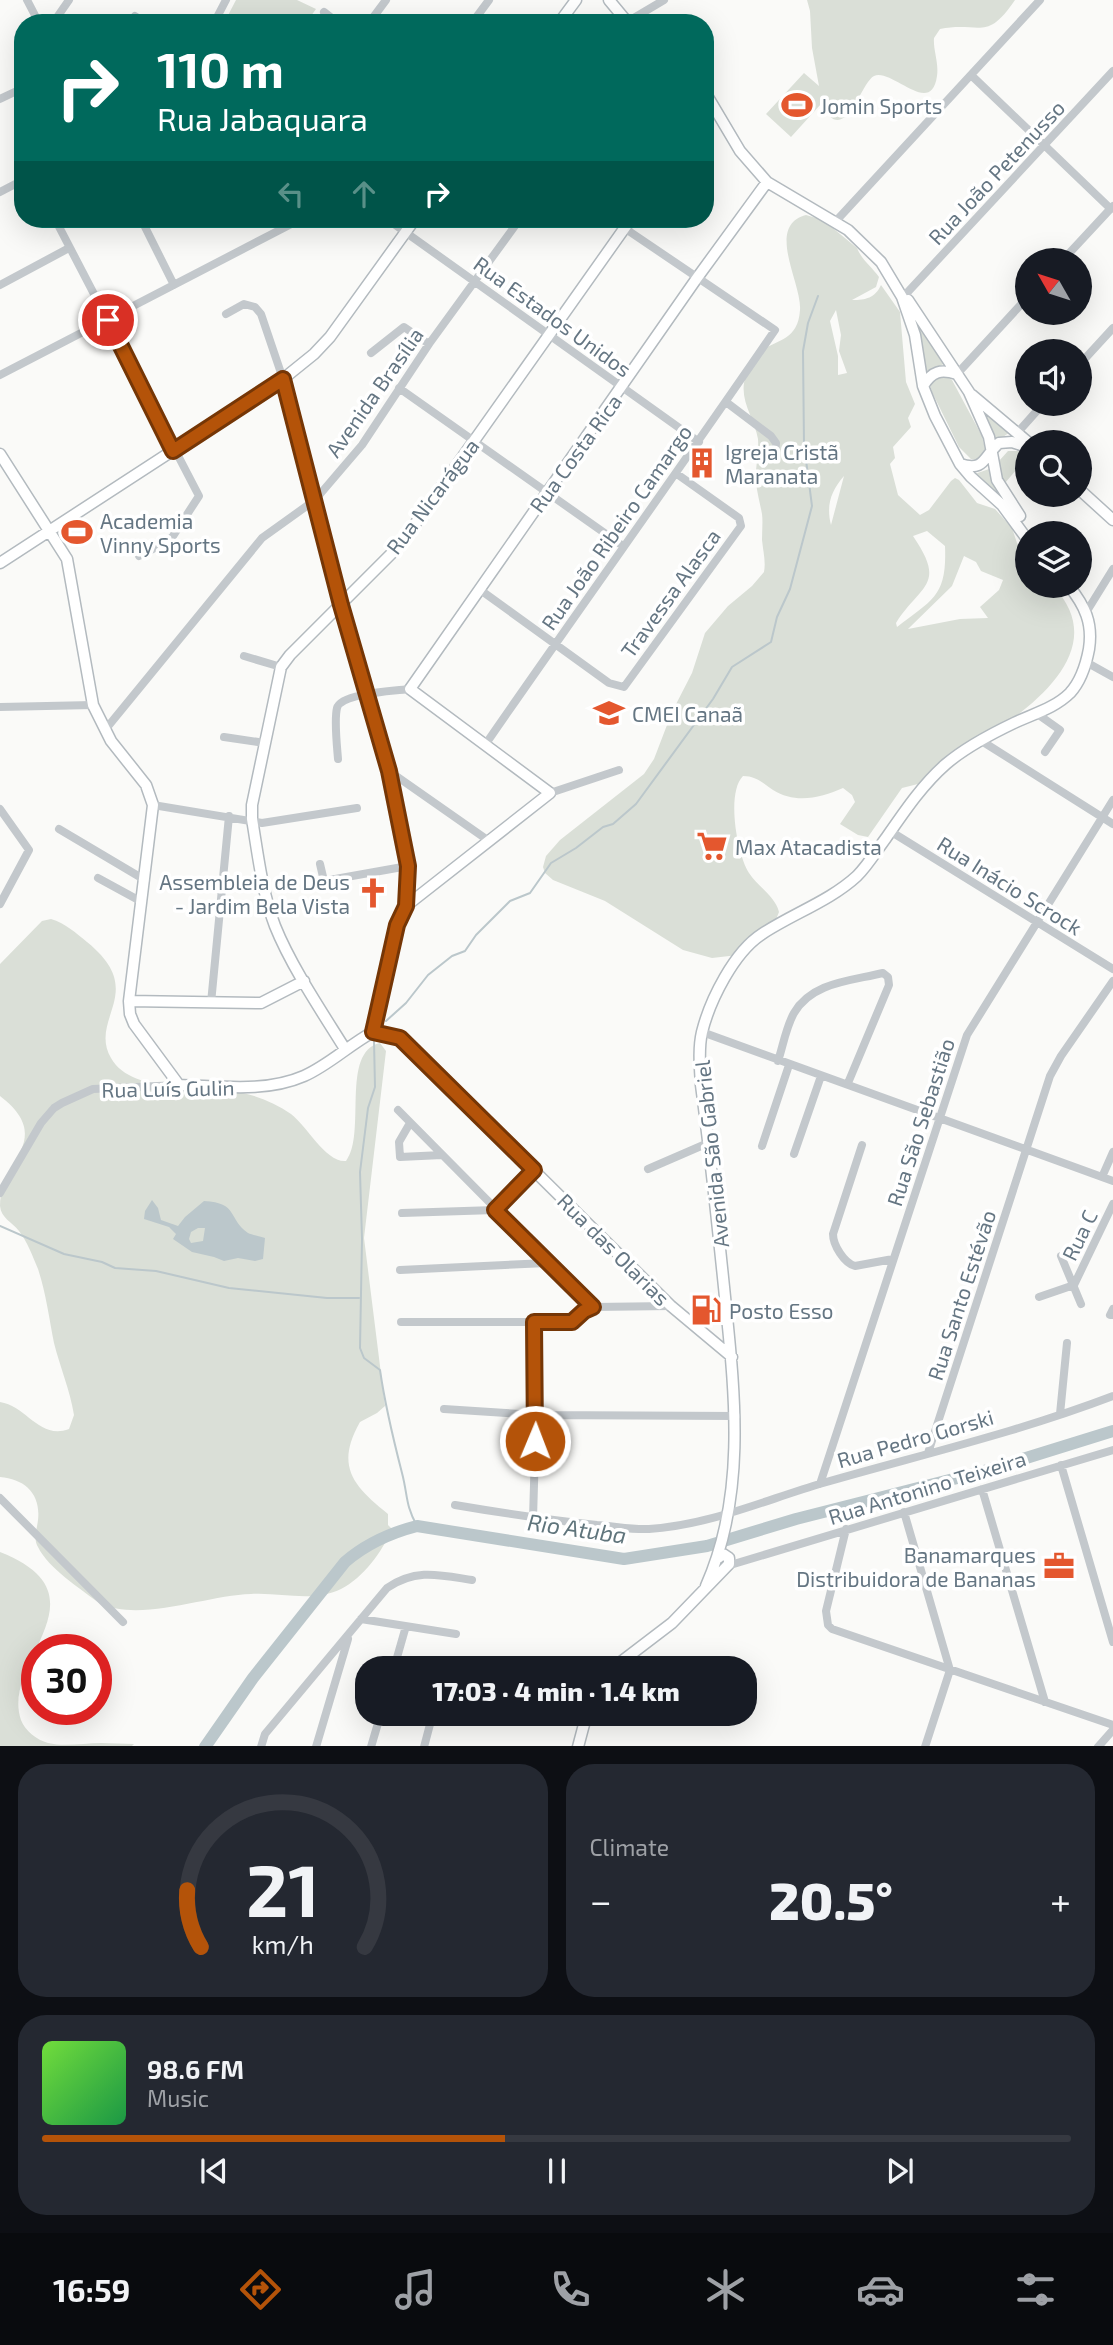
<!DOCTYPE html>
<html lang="en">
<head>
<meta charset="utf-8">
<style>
	:root { --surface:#171b24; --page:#242831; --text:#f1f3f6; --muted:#9ea1a6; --line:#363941; --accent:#b45309 }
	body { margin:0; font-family:"Exo 2",sans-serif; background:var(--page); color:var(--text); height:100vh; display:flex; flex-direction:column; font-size:26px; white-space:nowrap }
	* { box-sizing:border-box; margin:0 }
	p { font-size:23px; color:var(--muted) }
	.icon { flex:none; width:38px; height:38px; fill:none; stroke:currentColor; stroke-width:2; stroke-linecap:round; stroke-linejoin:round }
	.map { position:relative; height:1746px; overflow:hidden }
	.drawer { display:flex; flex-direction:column; gap:18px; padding:18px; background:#0d0f14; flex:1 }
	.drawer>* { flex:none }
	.guide { position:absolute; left:14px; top:14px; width:700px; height:214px; border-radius:28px; box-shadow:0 7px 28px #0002; background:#00695c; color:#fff; overflow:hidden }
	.needle { width:46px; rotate:309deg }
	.fabs { position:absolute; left:1015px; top:248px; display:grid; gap:14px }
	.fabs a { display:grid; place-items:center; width:77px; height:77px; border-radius:50%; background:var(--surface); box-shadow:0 7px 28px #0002; font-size:35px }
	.speed { position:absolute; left:21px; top:1634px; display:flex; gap:14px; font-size:35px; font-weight:700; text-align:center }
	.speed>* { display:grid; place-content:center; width:91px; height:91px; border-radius:50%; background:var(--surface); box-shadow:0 7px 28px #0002; line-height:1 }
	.speed .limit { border:10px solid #d22; background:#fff; color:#111 }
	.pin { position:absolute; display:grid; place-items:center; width:60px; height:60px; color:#fff; margin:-30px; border:4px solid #fff; border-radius:50%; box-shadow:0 2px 7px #0007 }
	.me { position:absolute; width:77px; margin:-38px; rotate:1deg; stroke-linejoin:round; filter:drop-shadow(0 0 5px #0008) }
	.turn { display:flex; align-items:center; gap:24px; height:147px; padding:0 28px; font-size:32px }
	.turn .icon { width:91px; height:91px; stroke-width:2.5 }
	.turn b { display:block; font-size:49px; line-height:60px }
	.lanes { display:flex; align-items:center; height:66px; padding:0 28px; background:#0003; justify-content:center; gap:35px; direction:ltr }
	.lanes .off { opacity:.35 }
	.big { font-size:52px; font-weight:800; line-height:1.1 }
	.drawer .widget { flex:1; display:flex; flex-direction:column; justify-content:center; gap:10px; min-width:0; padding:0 24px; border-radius:28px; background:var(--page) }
	.drawer .dial { align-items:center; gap:0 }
	.dial svg { height:182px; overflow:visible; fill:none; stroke:var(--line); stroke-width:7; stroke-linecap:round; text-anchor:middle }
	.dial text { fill:var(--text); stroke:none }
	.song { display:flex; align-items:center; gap:21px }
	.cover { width:84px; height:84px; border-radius:10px; background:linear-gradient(135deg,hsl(100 70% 55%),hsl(140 70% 35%)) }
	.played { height:7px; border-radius:4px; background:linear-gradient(90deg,var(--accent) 45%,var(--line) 45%) }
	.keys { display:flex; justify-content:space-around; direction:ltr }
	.heat { display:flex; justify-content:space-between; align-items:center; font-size:38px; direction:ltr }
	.drawer .tiles { flex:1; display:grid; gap:18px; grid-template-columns:1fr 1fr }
	.widget:last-child { grid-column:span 2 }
	.trip { position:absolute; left:355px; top:1656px; width:402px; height:70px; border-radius:28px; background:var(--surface); box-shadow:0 7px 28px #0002; font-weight:800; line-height:70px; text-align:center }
	.menu { display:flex; height:112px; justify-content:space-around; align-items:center; background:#090b0e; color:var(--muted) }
	.menu .icon { width:49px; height:49px }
	.menu .current { color:var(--accent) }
	.menu b { font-size:32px; color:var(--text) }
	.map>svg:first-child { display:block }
	.green { fill:#dadfd7; fill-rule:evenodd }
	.water { fill:#bbc7cb; fill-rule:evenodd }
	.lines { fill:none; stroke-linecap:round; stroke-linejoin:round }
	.stream { stroke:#bbc7cb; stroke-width:2 }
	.river { stroke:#bbc7cb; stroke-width:12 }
	.secondary-casing { stroke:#b3babf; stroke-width:13 }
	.street { stroke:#c3c8cc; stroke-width:8 }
	.secondary { stroke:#fff; stroke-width:10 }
	.route-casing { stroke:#753606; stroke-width:18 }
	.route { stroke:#b45309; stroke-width:12 }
	.labels { text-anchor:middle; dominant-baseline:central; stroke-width:7; stroke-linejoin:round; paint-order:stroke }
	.poi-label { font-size:21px; fill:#657683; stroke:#fff; text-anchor:start }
	.street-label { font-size:21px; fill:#657683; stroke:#fff }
	.water-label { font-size:23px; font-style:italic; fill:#60757c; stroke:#fff }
</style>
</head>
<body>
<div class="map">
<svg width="1113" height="1747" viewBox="0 0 1113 1747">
	<rect width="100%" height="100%" fill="#fafaf8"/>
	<path class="green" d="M236,0H297L316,9L306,23H224Z
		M807,0H1015C986,43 980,21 940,29L934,38C933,50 939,63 937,76C931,118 892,68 874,76C860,83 845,150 821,104L791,137L766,114L804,73L819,86L812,48L810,11Z
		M806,215L823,220L857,248C861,259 872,267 879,277L876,287L852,300C866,300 875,298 881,285L900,312L906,382L915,404L908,418L911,427L893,447L895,458L890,464L898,495L920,515L929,510L951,481L955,478L959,480L977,503L995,509L1012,528L1017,543L1027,559V586H1053C1113,649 1032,708 980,741C959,755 938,768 918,784L902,788L868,837L858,835L840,824L855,802L852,795L843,788C821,798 795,804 773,790C763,783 756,776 743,776C726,793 737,854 749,873C758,887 775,896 779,912L775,922L738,955L712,958L683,950L605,901L553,880L545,873L543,867L546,856L560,840L644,774L654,759L672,712L692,673L705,633L728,606L752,586L764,572C766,561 763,551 762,540C762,531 763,522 762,514C760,503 757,493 756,482C755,468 759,453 758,439C755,420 741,403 744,383C745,376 753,360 758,354C773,339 798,343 800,310C802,283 765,226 806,215ZM836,310L841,335L839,351L847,373L838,375V356L830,321ZM844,476L831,525C826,505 831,491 844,476ZM927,531L945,546C947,595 934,599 897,627L896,623C921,584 947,586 913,536ZM964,556L976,562L981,571L1003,580L999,590L980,607L988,618L960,619L908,629L952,586Z
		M917,323L944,364L924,372Z
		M944,375L952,380L982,436L986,452L977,460L971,459L959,447L932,392L930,385L933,379Z
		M977,401L1010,432L996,442Z
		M1008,451H1019L1027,457L1005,483L998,472L999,461Z
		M989,469L1008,508L972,475Z
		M51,919C65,923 76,933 87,942C149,992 88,1018 111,1058C133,1097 210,1083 247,1094C263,1098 278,1105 291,1114C307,1126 326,1163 346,1161C367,1134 340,1052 380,1043L386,1051L364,1238L385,1406L377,1413L360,1422C335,1466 353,1486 388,1514V1525L392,1529C382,1552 363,1578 341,1589C312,1603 281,1592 251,1594C207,1595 140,1623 99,1603C81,1589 48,1568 38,1547C33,1539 37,1529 38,1520C41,1494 25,1479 0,1477V1402C27,1406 39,1440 69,1429L74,1415C70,1390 60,1367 54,1343C49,1318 46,1293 38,1269C33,1257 27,1241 19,1231C12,1222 1,1218 0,1206C0,1162 56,1139 0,1096V964L42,921Z
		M0,1552C111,1596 0,1661 21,1720C25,1731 37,1740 48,1743C65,1747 84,1743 101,1743C112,1743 123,1744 134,1744L132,1746H0Z"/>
	<path class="water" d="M152,1200L158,1208L161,1220L178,1226L185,1217L204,1201C239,1203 227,1218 248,1233C252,1235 260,1236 265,1238L263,1259L255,1261L238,1258L224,1261L214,1257L192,1252L173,1239L176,1234L169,1227L144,1219L145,1211ZM198,1228H205L203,1241L191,1243L189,1239L191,1232Z"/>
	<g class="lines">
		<path class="stream" d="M386,1021L406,1003L428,975L452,956L465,951L476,935L510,901L530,893L551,863L576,848L603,827L613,824L636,804L713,699L732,667L771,642L777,617L790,589L812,506L804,445L803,351L808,323L818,296
			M374,1041L375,1087L368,1108L360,1172L362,1239L360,1348L364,1358L380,1370C385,1405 393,1438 402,1473C408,1496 405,1504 417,1526
			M0,1226L64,1254L102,1262L115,1268L156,1271L229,1288L327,1298H359"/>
		<path class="river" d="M205,1747L253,1678L345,1562C367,1543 390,1533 417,1526L624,1559L707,1546L796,1519L981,1472L1113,1431"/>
		<g class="secondary-casing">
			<path id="secondary" d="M609,0L628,23
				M559,23L576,0
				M705,92L740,151L767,182L848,230L881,262L902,297L915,335L923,386L935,416L960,464L971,477L1002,505L1027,539
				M908,300L969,392L989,437L997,480L1020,516
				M923,386C932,371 941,369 957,374
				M972,395L1029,443
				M0,454L67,559L93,705L111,741L146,785L153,805L129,1001L130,1014L134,1024L179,1085C220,1086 265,1093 304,1076C329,1065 349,1045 373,1032
				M960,464C985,472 983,457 999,443L1012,442L1027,447
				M1080,490L1113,520
				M0,563L283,379L314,354L330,337L415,219
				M129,1001L261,1003L304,981
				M373,1032L397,925L406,906L550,793L410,689L697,278L767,182
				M373,1032L400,1038L671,1306L732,1357
				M345,1049C322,1012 291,966 275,926C262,892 258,855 252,819V805L281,667L290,655L401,544L631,219
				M706,1586C748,1491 734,1387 724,1287C717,1219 710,1152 701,1085C700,1068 698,1049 702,1032C710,1000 734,952 762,934C792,914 830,901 857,876C868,865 877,850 886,838C904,812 922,785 946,764C966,747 991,734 1014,723C1033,714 1055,708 1070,693C1081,681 1086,665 1089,649C1093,623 1085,606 1069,586
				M613,1668L672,1623L729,1564V1558L723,1554L718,1558
				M578,1747L587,1713"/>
		</g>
		<path class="street" d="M27,0L39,23
			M324,12L338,23
			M135,16L146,23
			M627,22L664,0
			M53,23L69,0
			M214,23L226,0
			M369,23L386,0
			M472,23L489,0
			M971,75L1111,209
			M0,99L23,88
			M0,192L23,180
			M55,219L199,496L173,536L167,542L139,556
			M141,219L174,285
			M387,219L699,442
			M836,221L1040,0
			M1062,261L1113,206
			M0,285L69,248
			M905,295L1113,71
			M226,314L244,304L255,307L261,314L283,379L341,605L389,771L408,866L406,906
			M371,353L404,327L429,344
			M1080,364L1113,328
			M957,374L1027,298
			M0,375L301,219
			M399,388L623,546
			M726,402L771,436L776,443L775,453
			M1018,432L1043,404
			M479,589L609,683L624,687L741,526L739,518L677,474
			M1087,611L1113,569
			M244,656L281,667
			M1086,662L1113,677
			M0,707L93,705
			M1036,713L1060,730L1045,752
			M105,730L262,538L315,500L362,445L429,344L520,219
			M224,737L265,743
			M980,740L1113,824
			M485,745C581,606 680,469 775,330L611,219
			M338,759C337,746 334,720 337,708C341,693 395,691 410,689
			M389,771L489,841
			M550,793L619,770
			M153,805L262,823L357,808
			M0,809L29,850L0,904
			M59,829L145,880
			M890,831L1113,969
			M320,864L324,881L408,866
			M98,878L142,902
			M211,1003L229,816
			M702,1032L1113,1181
			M778,1061C783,1046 786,1027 794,1013C812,982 851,981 883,973L888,977L889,985L848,1083
			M398,1110L593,1307
			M410,1123L399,1142L400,1157L442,1155
			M862,1145L833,1234C833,1245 844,1263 855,1266L893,1259
			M762,1146L789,1065
			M794,1154L821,1076
			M648,1169L708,1143
			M1102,1177L1113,1152
			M0,1193L41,1123L54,1108L62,1103L93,1089L179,1085
			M402,1213L495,1210L534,1170
			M1061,1256L1081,1304
			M400,1270L547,1263
			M1039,1297L1074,1285L1113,1204
			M1113,1309L1110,1315H1113
			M401,1322H572L584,1311L593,1307L671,1306
			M444,1409L536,1415L736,1416
			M1060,1414L1067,1343
			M928,1453L1050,1076L1061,1056L1113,981
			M1061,1465L1113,1642
			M820,1484L967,1035L1113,800
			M982,1489L1045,1702
			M0,1498L123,1622
			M455,1505C502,1513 549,1520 597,1525C614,1526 632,1530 649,1529C710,1525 765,1500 823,1483C920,1455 1019,1432 1113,1396
			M904,1512L950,1670L925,1747
			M533,1519L536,1415L534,1322
			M846,1529L826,1611L828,1625L832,1629L1113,1725
			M727,1566L1113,1450
			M361,1619L456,1634
			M394,1668L406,1626
			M261,1747L265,1734L387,1588C416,1568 440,1575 472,1580
			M316,1747L348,1639
			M371,1747L381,1713
			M424,1747L433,1713
			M1098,1747L1113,1730"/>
		<use href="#secondary" class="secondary"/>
	</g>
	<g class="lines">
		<g class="route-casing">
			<path id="route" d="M108,320L173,451L283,379L341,605L389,771L408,866L406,906L397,925L373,1032L400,1038L534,1170L495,1210L593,1307L584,1311L572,1322H534L535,1441"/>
		</g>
		<use href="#route" class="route"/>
	</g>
	<defs>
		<g id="stadium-bare" transform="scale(2.415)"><path d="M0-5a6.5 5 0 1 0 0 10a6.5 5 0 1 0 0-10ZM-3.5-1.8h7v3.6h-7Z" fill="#e4572e" stroke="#fff" stroke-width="2.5" paint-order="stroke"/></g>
		<g id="building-bare" transform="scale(2.415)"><path d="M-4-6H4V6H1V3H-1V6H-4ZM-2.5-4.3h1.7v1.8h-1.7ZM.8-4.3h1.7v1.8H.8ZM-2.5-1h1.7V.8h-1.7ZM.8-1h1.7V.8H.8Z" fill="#e4572e" stroke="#fff" stroke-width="2.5" paint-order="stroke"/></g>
		<g id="school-bare" transform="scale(2.415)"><path d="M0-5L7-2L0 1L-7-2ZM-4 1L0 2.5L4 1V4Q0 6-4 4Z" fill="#e4572e" stroke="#fff" stroke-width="2.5" paint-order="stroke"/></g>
		<g id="supermarket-bare" transform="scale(2.415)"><path d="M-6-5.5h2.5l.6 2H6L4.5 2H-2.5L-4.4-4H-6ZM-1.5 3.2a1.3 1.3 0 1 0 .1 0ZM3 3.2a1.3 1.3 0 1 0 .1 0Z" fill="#e4572e" stroke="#fff" stroke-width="2.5" paint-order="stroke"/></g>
		<g id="church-bare" transform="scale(2.415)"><path d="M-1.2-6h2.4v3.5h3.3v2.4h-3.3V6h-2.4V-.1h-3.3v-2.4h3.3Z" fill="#e4572e" stroke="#fff" stroke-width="2.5" paint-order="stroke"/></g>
		<g id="fuel-bare" transform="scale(2.415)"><path d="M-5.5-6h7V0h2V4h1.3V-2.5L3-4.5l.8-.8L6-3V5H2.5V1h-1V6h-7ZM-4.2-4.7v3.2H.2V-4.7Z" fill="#e4572e" stroke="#fff" stroke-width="2.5" paint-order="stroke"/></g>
		<g id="office-bare" transform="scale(2.415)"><path d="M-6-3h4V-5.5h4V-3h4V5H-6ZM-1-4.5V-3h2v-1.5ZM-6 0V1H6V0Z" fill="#e4572e" stroke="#fff" stroke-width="2.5" paint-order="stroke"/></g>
	</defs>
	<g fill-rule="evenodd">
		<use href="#stadium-bare" x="797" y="105"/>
		<use href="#building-bare" x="702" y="463"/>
		<use href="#stadium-bare" x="77" y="532"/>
		<use href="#school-bare" x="609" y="713"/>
		<use href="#supermarket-bare" x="712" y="846"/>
		<use href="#church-bare" x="373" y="893"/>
		<use href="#fuel-bare" x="706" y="1310"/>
		<use href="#office-bare" x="1059" y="1566"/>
	</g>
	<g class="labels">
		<g class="poi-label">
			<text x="820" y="105">Jomin Sports</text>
			<text x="725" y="451">Igreja Cristã<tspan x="725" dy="24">Maranata</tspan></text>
			<text x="100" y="520">Academia<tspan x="100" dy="24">Vinny Sports</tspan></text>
			<text x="632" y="713">CMEI Canaã</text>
			<text x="735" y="846">Max Atacadista</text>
			<text x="350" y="881" text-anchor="end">Assembleia de Deus<tspan x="350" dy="24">- Jardim Bela Vista</tspan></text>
			<text x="729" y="1310">Posto Esso</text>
			<text x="1036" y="1554" text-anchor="end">Banamarques<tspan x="1036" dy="24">Distribuidora de Bananas</tspan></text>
		</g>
		<g class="street-label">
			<text transform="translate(996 172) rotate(-47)">Rua João Petenusso</text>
			<text transform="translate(553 316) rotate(36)">Rua Estados Unidos</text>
			<text transform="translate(374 392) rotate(-55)">Avenida Brasília</text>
			<text transform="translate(575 453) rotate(-54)">Rua Costa Rica</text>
			<text transform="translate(432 496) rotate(-53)">Rua Nicarágua</text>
			<text transform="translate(616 527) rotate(-55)">Rua João Ribeiro Camargo</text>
			<text transform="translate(670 593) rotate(-54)">Travessa Alasca</text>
			<text transform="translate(1010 885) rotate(32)">Rua Inácio Scrock</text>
			<text transform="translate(168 1088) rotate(-1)">Rua Luís Gulin</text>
			<text transform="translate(920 1122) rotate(-72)">Rua São Sebastião</text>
			<text transform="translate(711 1154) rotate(-96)">Avenida São Gabriel</text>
			<text transform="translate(1079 1235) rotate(-64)">Rua C</text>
			<text transform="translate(614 1249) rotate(45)">Rua das Olarias</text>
			<text transform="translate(961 1295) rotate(-72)">Rua Santo Estévão</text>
			<text transform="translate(915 1438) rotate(-16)">Rua Pedro Gorski</text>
			<text transform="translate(927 1487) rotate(-17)">Rua Antonino Teixeira</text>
		</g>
		<g class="water-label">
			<text transform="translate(577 1528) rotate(8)">Rio Atuba</text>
		</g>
	</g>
</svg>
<div class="fabs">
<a><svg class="needle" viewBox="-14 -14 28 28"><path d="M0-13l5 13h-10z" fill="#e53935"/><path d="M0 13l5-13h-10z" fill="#9ea1a6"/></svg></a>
<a><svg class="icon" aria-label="sound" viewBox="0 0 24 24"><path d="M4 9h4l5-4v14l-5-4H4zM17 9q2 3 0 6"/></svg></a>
<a><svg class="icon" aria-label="search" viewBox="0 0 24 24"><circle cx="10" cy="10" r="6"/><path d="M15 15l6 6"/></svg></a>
<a><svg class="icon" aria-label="layers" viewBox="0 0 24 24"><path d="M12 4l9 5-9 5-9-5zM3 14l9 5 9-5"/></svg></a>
</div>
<div class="speed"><div class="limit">30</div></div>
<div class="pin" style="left:108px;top:320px;background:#d93025"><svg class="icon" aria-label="arrive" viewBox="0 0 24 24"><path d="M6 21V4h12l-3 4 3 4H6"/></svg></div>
<svg class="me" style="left:535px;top:1441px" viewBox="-20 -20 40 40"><circle r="17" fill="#b45309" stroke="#fff" stroke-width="3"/><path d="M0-11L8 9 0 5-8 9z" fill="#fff"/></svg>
<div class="trip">17:03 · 4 min · 1.4 km</div>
<div class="guide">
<div class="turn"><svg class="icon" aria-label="right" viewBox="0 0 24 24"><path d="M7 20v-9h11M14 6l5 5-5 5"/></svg><div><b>110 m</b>Rua Jabaquara</div></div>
<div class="lanes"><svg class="icon off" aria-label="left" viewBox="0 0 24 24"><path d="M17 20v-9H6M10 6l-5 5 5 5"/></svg><svg class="icon off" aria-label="ahead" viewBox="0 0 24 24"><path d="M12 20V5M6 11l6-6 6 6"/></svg><svg class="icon" aria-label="right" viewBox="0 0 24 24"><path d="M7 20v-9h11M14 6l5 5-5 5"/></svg></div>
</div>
</div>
<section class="drawer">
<div class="tiles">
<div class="widget dial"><svg viewBox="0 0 100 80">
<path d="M14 69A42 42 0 1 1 86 69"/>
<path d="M14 69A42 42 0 0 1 8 44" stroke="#b45309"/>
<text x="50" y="56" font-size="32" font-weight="700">21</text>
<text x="50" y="72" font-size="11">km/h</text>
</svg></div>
<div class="widget"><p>Climate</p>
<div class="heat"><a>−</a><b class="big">20.5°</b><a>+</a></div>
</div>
<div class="widget">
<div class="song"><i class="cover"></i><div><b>98.6 FM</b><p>Music</p></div></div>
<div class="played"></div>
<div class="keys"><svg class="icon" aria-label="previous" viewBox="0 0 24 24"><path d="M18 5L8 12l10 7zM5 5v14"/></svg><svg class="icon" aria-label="pause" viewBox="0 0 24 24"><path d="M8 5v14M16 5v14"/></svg><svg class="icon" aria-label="next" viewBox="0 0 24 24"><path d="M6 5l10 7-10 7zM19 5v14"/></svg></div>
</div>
</div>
</section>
<nav class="menu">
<b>16:59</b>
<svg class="icon current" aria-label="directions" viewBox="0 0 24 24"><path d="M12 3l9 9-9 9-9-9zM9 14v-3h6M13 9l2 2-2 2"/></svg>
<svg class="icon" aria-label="music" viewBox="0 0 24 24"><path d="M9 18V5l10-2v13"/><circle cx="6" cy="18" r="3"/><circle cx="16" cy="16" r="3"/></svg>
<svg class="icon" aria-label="phone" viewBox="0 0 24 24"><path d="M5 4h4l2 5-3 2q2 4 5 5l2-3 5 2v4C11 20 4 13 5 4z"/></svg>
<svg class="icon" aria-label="climate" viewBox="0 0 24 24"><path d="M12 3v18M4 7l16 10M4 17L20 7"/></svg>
<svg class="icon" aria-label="car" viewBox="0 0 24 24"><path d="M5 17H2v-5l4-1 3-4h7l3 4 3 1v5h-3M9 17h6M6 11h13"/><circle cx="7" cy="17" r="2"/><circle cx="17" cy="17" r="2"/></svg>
<svg class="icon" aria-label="filters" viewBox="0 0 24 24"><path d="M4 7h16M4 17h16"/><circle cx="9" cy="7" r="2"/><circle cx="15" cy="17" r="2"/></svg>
</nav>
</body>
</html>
